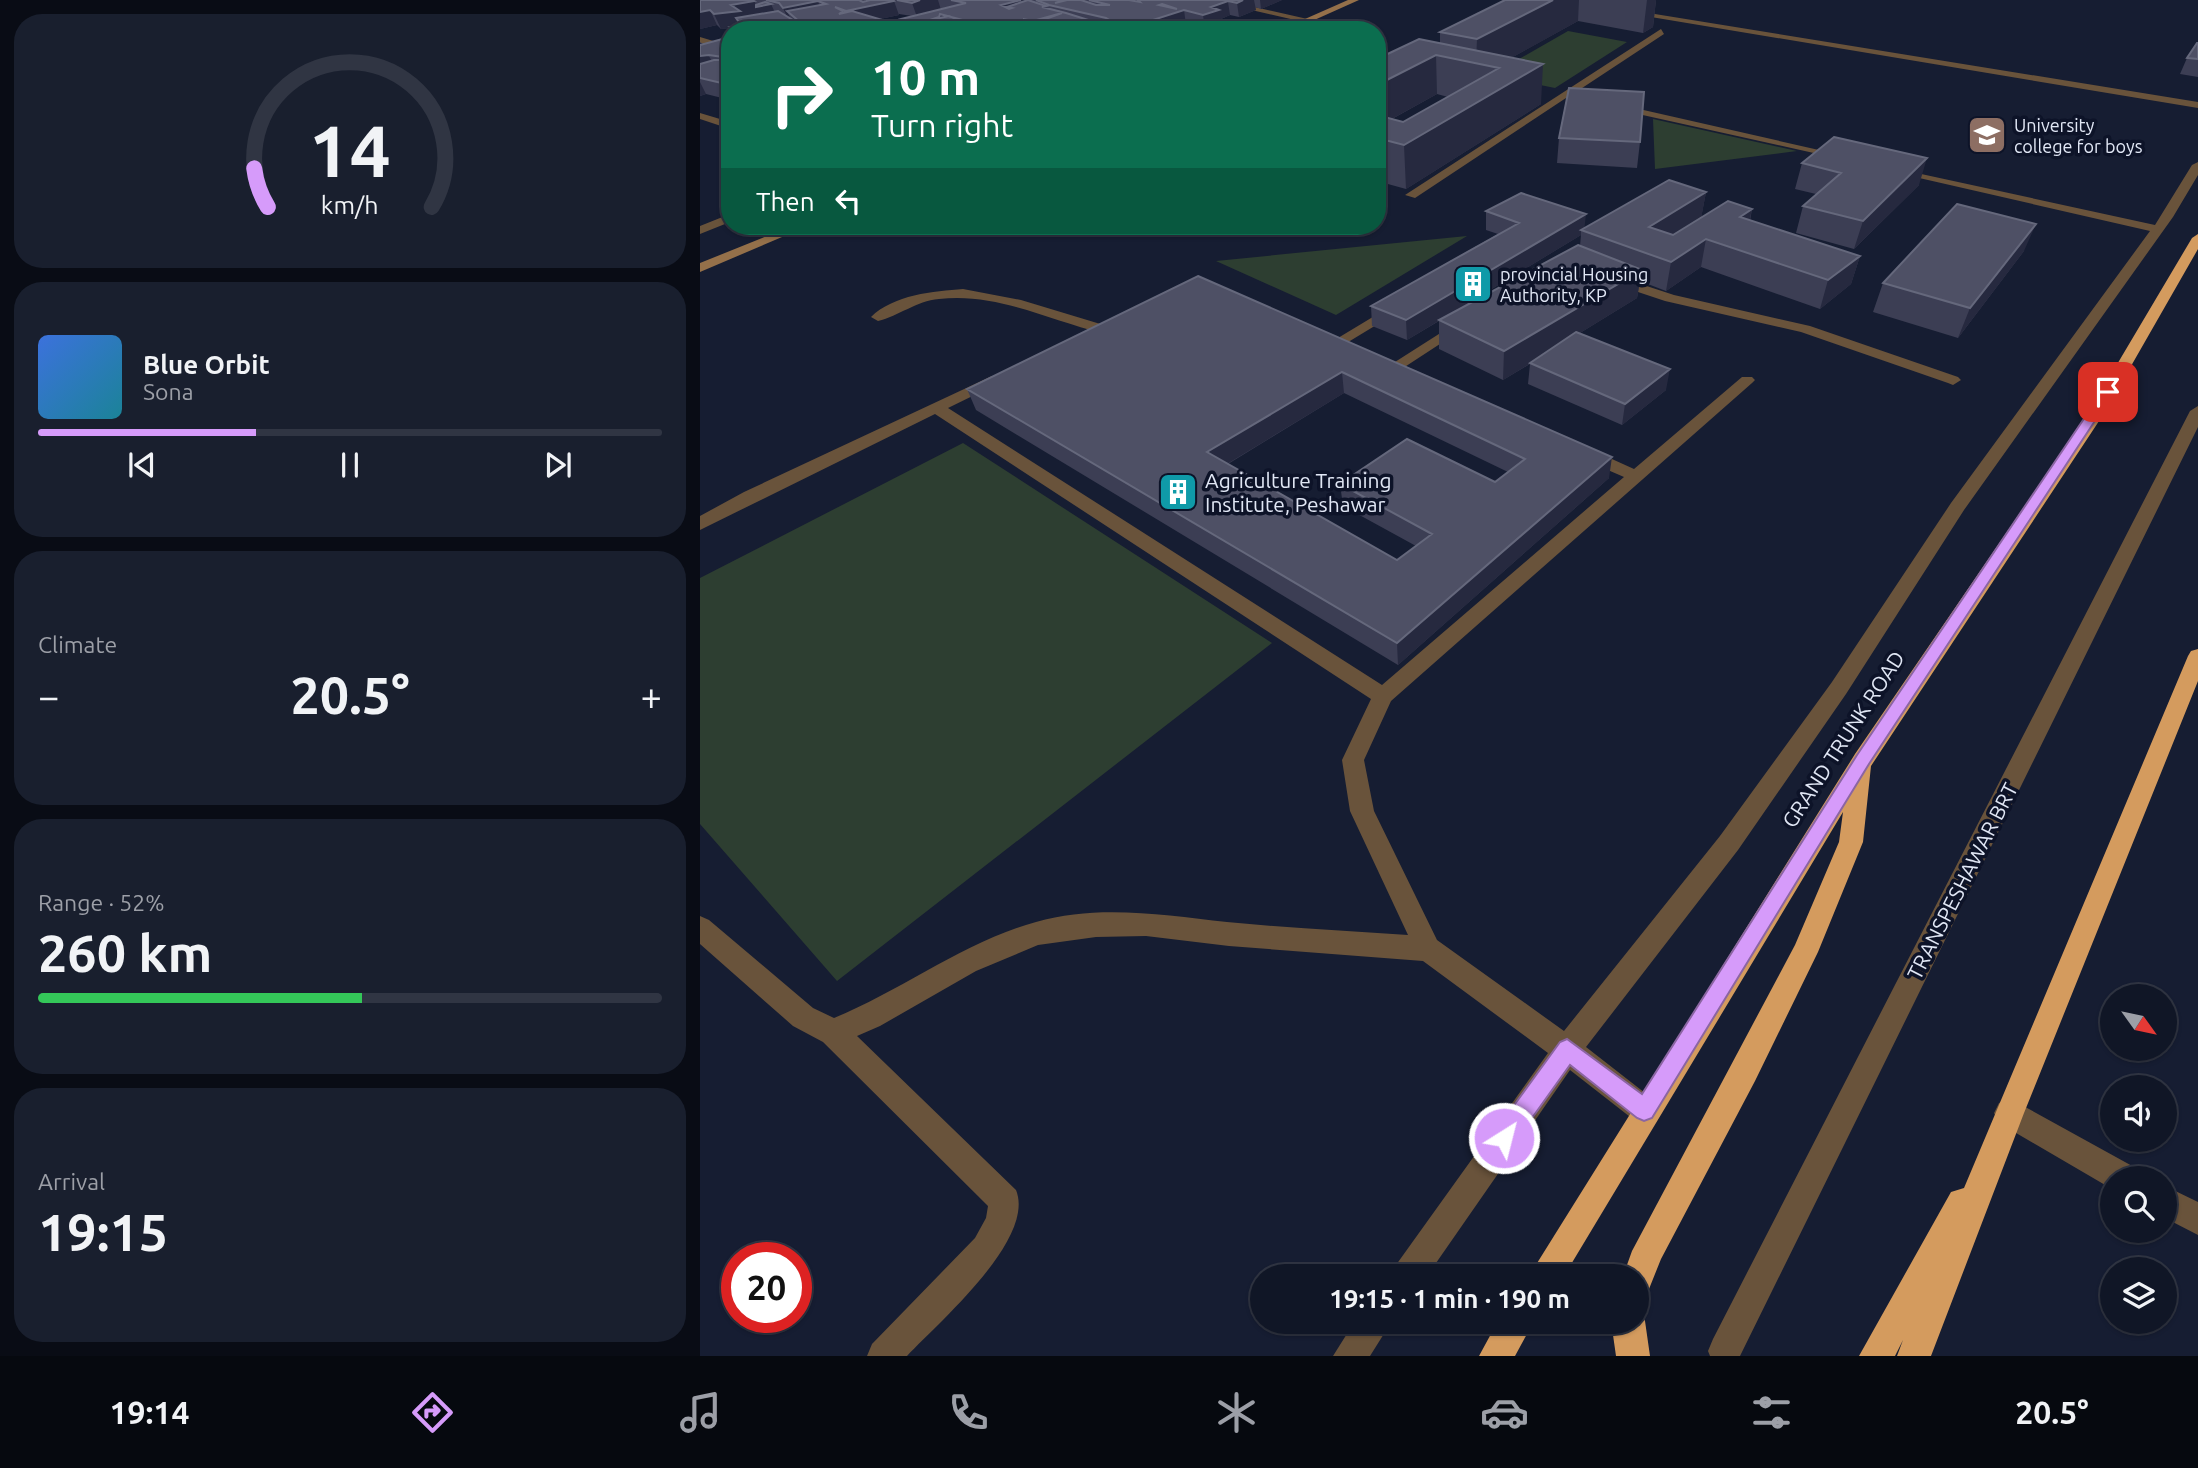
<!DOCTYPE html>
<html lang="en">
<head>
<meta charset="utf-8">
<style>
	:root { --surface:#101626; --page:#191f2e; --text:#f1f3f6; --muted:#9c9fa7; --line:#303543; --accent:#d69bfa }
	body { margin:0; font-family:Ubuntu,sans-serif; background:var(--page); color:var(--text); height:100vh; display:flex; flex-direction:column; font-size:26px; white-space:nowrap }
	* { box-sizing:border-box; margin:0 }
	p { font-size:23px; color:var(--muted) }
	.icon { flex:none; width:38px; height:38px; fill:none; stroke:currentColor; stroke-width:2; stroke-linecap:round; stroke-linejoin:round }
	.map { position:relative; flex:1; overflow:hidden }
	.side { display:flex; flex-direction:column; gap:14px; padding:14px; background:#090c15; width:700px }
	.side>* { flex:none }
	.banner { position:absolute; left:21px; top:21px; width:665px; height:214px; border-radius:28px; box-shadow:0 2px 5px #0004,0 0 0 2px var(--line); background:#0b6e4f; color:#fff; overflow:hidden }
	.needle { width:46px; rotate:123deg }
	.tools { position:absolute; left:1400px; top:984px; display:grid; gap:14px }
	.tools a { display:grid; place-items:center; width:77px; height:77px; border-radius:50%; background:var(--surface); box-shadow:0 2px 5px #0004,0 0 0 2px var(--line); font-size:35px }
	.speed { position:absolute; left:21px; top:1242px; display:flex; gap:14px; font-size:35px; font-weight:700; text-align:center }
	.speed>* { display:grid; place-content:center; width:91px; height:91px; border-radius:50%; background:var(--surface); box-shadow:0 2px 5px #0004,0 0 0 2px var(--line); line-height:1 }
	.speed .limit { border:10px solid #d22; background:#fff; color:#111 }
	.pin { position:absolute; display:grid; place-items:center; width:60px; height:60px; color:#fff; margin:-30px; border-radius:14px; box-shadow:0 4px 10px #0006 }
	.me { position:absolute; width:77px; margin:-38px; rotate:36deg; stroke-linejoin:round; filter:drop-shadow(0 0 5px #0008) }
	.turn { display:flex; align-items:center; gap:24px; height:147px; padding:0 35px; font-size:32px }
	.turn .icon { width:91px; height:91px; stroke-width:2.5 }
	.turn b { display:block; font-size:49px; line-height:60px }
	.then { display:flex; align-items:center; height:66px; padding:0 35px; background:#0003; gap:14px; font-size:26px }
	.big { font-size:52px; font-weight:700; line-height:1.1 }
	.side .tile { flex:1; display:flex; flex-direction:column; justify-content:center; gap:10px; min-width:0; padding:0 24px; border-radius:28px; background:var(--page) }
	.side .dial { align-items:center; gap:0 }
	.dial svg { height:182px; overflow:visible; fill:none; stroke:var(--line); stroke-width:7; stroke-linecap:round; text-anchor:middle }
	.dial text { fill:var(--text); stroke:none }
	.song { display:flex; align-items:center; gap:21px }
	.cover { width:84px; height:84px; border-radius:10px; background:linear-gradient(135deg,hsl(220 70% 55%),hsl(190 70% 35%)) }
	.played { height:7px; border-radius:4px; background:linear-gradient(90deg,var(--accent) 35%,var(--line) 35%) }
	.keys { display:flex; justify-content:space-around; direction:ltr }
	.heat { display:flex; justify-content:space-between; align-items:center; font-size:38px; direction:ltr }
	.charge { height:10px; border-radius:5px; background:linear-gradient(90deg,#34c759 52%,var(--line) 0) }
	.trip { position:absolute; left:550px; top:1264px; width:399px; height:70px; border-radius:35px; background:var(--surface); box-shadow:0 2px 5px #0004,0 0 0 2px var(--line); font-weight:700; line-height:70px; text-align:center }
	.menu { display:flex; height:112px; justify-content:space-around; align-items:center; background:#06090f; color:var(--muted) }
	.menu .icon { width:49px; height:49px }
	.menu .active { color:var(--accent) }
	.menu b { font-size:32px; color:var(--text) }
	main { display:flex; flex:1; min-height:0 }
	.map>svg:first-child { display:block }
	.green { fill:#2d3e31 }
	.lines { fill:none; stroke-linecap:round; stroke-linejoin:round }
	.lane { fill:#69533b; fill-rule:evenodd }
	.street { fill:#69533b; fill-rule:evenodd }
	.secondary { fill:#94704a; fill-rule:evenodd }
	.highway { fill:#d49b5e; fill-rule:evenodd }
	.wall { fill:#3c3e54; fill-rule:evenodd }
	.shaded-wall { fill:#26293f }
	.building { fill:#4e5065; stroke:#65687c; stroke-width:2; fill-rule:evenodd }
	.route { fill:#d69bfa; stroke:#8b65a2; stroke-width:2 }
	.labels { text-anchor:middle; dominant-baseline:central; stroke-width:7; stroke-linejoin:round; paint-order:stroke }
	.far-poi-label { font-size:18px; fill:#e1e7f5; stroke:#0d1328; text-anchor:start }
	.poi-label { font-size:21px; fill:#e1e7f5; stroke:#0d1328; text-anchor:start }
	.street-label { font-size:21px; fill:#e1e7f5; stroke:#0d1328 }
</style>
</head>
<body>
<main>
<section class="side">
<div class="tile dial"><svg viewBox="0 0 100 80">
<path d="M14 69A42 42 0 1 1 86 69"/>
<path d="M14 69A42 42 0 0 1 8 52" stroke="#d69bfa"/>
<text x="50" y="56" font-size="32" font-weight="700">14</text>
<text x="50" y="72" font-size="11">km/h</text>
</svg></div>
<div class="tile">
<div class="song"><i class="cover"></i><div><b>Blue Orbit</b><p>Sona</p></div></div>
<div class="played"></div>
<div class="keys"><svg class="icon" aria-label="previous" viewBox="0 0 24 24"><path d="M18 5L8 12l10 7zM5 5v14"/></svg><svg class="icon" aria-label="pause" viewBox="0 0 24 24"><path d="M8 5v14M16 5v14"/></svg><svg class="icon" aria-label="next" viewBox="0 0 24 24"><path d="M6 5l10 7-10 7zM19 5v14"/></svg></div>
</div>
<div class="tile"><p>Climate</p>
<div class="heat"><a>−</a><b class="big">20.5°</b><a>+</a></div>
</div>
<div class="tile"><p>Range · 52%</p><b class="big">260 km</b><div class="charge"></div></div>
<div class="tile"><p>Arrival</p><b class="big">19:15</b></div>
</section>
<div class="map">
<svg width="1498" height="1356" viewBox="0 0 1498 1356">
	<rect width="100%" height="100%" fill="#161d32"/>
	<path class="green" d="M868,31L927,42L855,88L791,75Z
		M953,119L1097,151L955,169Z
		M767,236L636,315L516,261Z
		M263,443L572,643L137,981L0,824V578Z"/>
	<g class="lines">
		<path class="lane" d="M961,29L964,34L873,94L1141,155L1147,158L1145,160L866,98L715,198L705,195Z
			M1498,162V175L1473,217L1264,510L1146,694L1038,850L886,1047L954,1100L959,1110L954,1120L944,1125L934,1120L870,1070L727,1276H691L696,1265L848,1053L723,961L529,946L446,936L396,937L338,945L276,971L180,1026L157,1036L316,1190C336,1239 239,1322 207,1356H167L172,1344L275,1238L286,1218L288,1206L123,1042L93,1026L0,944V916L9,920L113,1008L134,1018C203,990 263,942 336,922C398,904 464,915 527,922C587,928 648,931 708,935L650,811L642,760L671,699L235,414L0,530V516L44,492L292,376L297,378L300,381L297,384L248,408L682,685L924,477L880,458L878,454L880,450H892L934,469L1042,377H1052L1055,380L1052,383L691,701L664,760L674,811L737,940L864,1031L1020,836L1132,682L1251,503L1450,231L1193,172L1189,171V167L1455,225L1492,165Z
			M30,214V222L0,234V226Z
			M913,275L974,295L1110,326L1258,377L1261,380L1253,385L1248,383L1101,332L965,301L908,282V276Z
			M263,289L321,300L407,326L409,329L402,333C349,320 295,292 239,299C216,301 199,316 178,321L171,317C193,295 234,291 263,289Z
			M696,303L703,307L701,310L640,347H630L628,344Z
			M764,318L769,319V325L697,372L692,374L684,369Z
			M1498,406V427L1040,1356H1010L1008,1351L1013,1339L1490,411Z
			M655,1321H692L670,1356H633Z"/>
		<path class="street" d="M508,0H524L612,20L608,23Z
			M924,9L1498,102V108L927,13Z
			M0,37L30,46V52L0,43Z
			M0,113L30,122V129L0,119Z
			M1309,1098L1434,1167L1438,1178H1412V1189L1299,1123L1294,1113L1299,1103Z
			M1465,1186L1498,1202V1235L1465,1218Z"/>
		<path class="secondary" d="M648,0H659L592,30H580Z
			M92,226H108L0,272V263Z"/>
		<path class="highway" d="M1498,234V249L1403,415L1171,766L1163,842L1118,952L1055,1081L961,1259L947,1294L936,1299V1276H923L932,1251L1095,945L1139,842L1143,812L864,1276H829L1155,754L1387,415L1492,238Z
			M1498,649V681L1324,1113L1231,1356H1197L1203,1340L1195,1356H1159L1251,1192L1264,1188L1488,656L1491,651Z
			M936,1308L940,1309L945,1321L950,1356H916L911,1321H936Z
			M798,1321H834L815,1356H779Z"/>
	</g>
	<path class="wall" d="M0,0H582L561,9L555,7L556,10L539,17L530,15L521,19L522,24L507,30H503L486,25L471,30H32L31,28L21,29L17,25L0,29ZM199,14L212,16L201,19L202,21L189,22L180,19L199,15ZM218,22L229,28L214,23Z
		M805,0H956L953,27L943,33L878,21L811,58L841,104L706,189L677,181V59L740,44V32ZM737,94L748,97L703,122L692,119Z
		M30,39V100L6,94L0,96V42L3,44Z
		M1498,43V77L1480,74L1487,58Z
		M859,138L940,142L937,168L857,163Z
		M1102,163L1219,185L1154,249L1096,233L1103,206L1116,194L1095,189Z
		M1006,192L1001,218L1052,209L1050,221L1160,256L1151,284L1120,309L1001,267L966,291L940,281L937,298L880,333L966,390L922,425L828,384L830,364L803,380L739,349V321L707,340L672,326L671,306L798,234L786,230V211L885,228ZM881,235L880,246L757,310Z
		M1324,251L1258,338L1173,312L1183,283Z
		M498,276L909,478L698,665L276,410L267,389ZM644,393L808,472L795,482L640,484L643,506L716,546L697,560L528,464Z"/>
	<path class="shaded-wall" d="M165,0L194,1L199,15L152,25L146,11L167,6Z
		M220,0H238L241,10L217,17L212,3Z
		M321,0H326L329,13L307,7L310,19L301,5Z
		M531,0L528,2L530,15L521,19L522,24L505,30L503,15L511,7Z
		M543,0H554L556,10L539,17L537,3Z
		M560,0H582L561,9Z
		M853,0H879L878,21L795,67L776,63L777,39Z
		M947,0H956L953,27L943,33Z
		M54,1L57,7L71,4L78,19L36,18L40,27H31V28L21,29L14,14L31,5Z
		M118,1L123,16L87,11L92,22L90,23L83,8Z
		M10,10L17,25L0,29V12Z
		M484,10L486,25L471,30H428V28Z
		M329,22L331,30H300Z
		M266,23L268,30H247Z
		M398,23L399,30H376Z
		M178,25L180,30H158Z
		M0,43H2L17,71L0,73Z
		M736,55L737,94L677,127V85Z
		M843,64L841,104L706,189L704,145Z
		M0,82L6,94L0,96Z
		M1227,158L1219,185L1154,249L1163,221Z
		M1006,192L1001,219L946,254L949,227Z
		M1052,209L1046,236L1040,217Z
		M886,214L884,232L881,230V235L707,340L706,320Z
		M1336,224L1324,251L1258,338L1270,308Z
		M1006,239L1001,267L966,291L971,262Z
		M1160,256L1151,284L1120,309L1128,280Z
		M942,270L937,298L803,380L804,351Z
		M970,369L966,390L922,425L925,404Z
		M642,372L644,393L512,473L507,452Z
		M912,457L909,478L698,665L697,643Z"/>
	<path class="building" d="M0,0H52L54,1L31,5L40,11L14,14L10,10L0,12Z
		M66,0H159L163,2L170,0H193L194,1L146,11L135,7L143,11L139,14L152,11L189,22L197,20L208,22L201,19L266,3L251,0H321L301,5L309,9L312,8L307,7L328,0L346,6L342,7L366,13L398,23L376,30H360L351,27L359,30H315L362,13L333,21L323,19L329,22L300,30L240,14L239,17L227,21L249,16L266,23L247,30H231L218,22L214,23L230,30H184L178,25L158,30H40L31,27L41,25L36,18L78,11L96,22L82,26L96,24L101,23L87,11L126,4L118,1L83,8L79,3Z
		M197,0H220L212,3Z
		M336,0H364L355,3L367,0H381L396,5H410L389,0H429L440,2L438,0H543L537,3L528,1L511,7L519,10L503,15L484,10L428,28L408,23L411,21L406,18L349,5ZM462,4L477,9L459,5Z
		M805,0H853L777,39L740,32Z
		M65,2L71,4L56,7V5Z
		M402,24L421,30H382Z
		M276,26L285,29L263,30Z
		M26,38L30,39V58L9,55L0,56V45Z
		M719,39L843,64L704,145L677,138V115L703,122L799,68L736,55L677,85V59Z
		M1497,43H1498V59L1487,58Z
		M14,60H30V68L23,70L30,71V85L0,78V64Z
		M869,88L944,92L940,142L859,138Z
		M1134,137L1227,158L1163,221L1103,206L1141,173L1102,163Z
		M969,180L1006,192L949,227L973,235L1028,201L1052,209L1040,217L1160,256L1128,280L1006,239L971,262L881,230Z
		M821,193L886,214L706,320L671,306L819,223L786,211Z
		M1257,204L1336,224L1270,308L1183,283Z
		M878,245L942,270L804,351L739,320Z
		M498,276L912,457L697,643L267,389ZM642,372L825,459L795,482L707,439L640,484L732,534L697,560L507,452Z
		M876,332L970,369L925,404L830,363Z"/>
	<path class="route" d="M1408,388L1414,392L1169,764L952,1118L944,1121L937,1118L870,1065L812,1146L804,1149L796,1146L793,1138L796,1130L860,1042L867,1039L942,1094L1157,755L1402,392Z"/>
	<defs>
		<g id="university-square" transform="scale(2.0125)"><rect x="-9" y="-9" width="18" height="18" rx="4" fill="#8d6e63" stroke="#0d1328"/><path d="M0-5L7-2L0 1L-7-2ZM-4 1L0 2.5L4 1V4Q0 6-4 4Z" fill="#fff"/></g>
		<g id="building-square" transform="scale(2.0125)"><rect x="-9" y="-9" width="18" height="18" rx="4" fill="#0f9aa8" stroke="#0d1328"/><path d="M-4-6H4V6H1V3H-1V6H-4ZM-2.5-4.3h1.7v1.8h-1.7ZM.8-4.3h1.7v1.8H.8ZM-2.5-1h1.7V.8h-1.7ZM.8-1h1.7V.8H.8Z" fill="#fff"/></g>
	</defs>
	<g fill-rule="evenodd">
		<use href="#university-square" x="1287" y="135"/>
		<use href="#building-square" x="773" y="284"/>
		<use href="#building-square" x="478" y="492"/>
	</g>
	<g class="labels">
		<g class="far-poi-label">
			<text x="1314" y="125">University<tspan x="1314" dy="21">college for boys</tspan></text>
			<text x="800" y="274">provincial Housing<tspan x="800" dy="21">Authority, KP</tspan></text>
		</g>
		<g class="poi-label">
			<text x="505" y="480">Agriculture Training<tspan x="505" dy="24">Institute, Peshawar</tspan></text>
		</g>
		<g class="street-label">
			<text transform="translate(1143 739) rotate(-57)">GRAND TRUNK ROAD</text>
			<text transform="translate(1262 881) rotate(-63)">TRANSPESHAWAR BRT</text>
		</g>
	</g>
</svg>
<div class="tools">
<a><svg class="needle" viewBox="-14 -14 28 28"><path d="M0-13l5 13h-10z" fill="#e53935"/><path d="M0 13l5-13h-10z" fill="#9c9fa7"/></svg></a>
<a><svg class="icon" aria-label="sound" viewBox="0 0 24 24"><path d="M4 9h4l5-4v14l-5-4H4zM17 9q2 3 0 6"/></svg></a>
<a><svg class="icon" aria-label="search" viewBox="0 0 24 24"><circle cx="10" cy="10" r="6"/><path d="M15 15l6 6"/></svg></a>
<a><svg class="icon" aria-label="layers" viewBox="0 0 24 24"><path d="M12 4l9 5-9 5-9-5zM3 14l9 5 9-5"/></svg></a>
</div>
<div class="speed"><div class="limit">20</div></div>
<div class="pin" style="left:1408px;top:392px;background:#d93025"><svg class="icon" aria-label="arrive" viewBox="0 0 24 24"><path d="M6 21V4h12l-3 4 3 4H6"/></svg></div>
<svg class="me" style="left:804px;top:1138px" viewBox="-20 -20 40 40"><circle r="17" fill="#d69bfa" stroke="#fff" stroke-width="3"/><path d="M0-11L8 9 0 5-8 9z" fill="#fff"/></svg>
<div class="trip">19:15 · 1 min · 190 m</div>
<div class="banner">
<div class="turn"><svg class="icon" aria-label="right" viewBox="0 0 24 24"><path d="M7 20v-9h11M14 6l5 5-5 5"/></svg><div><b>10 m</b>Turn right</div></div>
<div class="then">Then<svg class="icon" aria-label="left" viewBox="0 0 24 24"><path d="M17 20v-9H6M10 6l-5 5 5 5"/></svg></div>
</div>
</div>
</main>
<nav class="menu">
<b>19:14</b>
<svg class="icon active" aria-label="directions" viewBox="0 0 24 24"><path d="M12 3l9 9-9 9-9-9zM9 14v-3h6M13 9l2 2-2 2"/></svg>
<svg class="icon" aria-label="music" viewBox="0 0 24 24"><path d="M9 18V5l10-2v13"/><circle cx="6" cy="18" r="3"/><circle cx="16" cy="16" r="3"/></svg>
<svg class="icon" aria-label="phone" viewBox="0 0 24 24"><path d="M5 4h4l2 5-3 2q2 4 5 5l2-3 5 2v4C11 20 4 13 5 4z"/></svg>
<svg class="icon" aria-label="climate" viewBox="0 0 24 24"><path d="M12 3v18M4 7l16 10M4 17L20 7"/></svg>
<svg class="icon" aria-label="car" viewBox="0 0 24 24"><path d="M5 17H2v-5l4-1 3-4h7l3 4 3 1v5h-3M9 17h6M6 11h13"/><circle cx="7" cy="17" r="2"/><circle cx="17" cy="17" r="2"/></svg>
<svg class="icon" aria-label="filters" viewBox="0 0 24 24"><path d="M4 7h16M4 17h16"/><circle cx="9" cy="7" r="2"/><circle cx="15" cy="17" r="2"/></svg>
<b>20.5°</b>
</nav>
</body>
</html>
